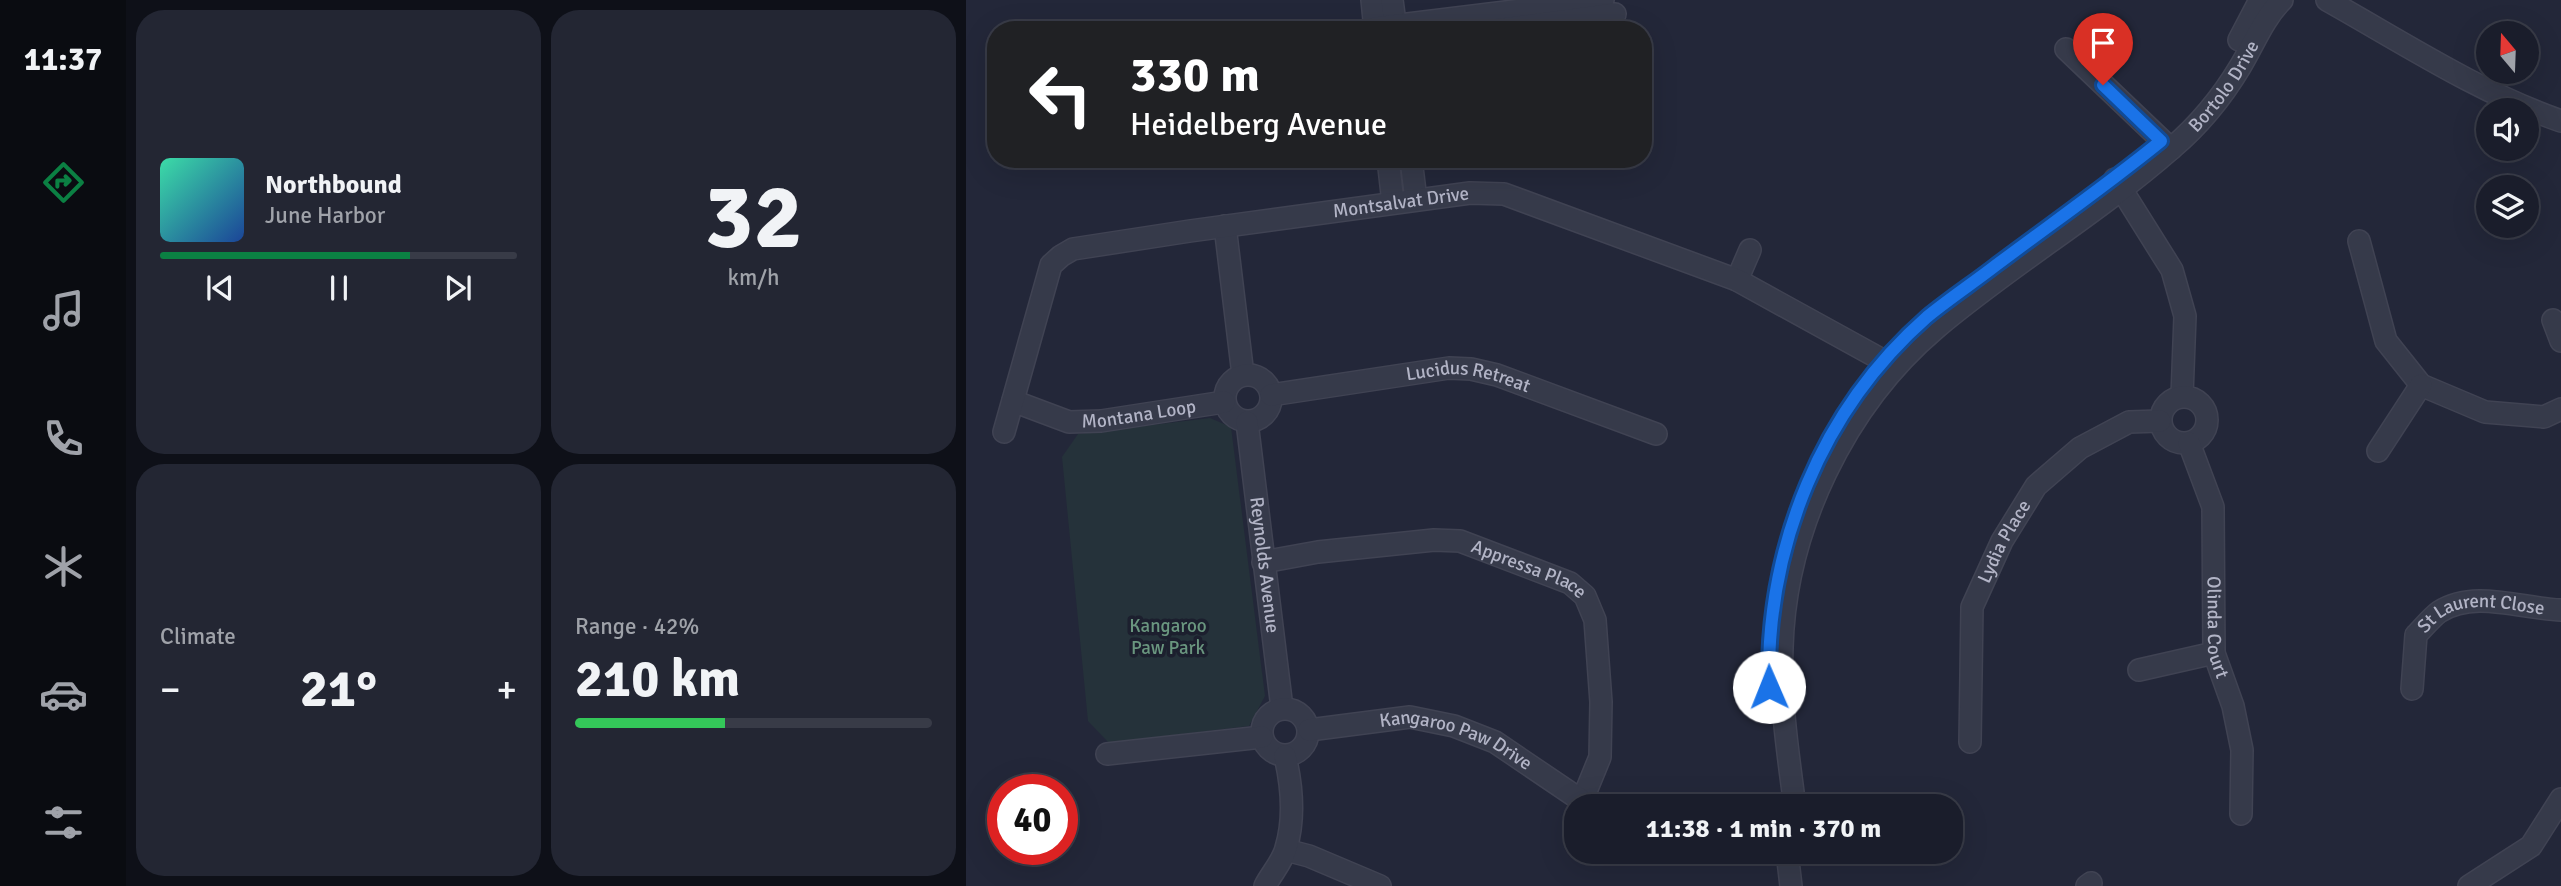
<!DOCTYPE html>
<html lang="en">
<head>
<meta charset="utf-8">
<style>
	:root { --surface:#1a1d2b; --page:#232633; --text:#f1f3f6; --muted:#9fa2a9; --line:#383b47; --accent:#0b8043 }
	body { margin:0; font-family:Signika,sans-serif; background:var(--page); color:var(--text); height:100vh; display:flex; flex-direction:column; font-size:26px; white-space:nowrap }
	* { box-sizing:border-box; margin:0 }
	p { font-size:23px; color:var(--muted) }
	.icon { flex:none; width:38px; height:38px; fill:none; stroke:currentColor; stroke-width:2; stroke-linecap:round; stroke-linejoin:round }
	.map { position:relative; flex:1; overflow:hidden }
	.drawer { display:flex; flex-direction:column; gap:10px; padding:10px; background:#0e1018; width:840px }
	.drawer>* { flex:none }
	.guide { position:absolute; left:21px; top:21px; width:665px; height:147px; border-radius:28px; box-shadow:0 7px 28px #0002,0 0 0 2px var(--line); background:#202124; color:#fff; overflow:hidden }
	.needle { width:46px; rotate:341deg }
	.tools { position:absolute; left:1510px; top:21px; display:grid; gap:14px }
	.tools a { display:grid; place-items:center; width:63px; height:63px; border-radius:50%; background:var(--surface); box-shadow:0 7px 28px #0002,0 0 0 2px var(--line); font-size:35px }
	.speed { position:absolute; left:21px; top:774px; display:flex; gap:14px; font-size:35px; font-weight:700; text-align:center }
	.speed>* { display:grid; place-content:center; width:91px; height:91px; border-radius:50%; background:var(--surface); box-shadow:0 7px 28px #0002,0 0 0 2px var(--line); line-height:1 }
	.speed .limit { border:10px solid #d22; background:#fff; color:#111 }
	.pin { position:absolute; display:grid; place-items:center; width:60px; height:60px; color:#fff; margin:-72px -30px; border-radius:50% 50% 50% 0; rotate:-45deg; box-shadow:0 0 7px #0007 }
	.pin .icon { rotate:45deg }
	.me { position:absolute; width:77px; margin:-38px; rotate:359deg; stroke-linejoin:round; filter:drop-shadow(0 0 5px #0008) }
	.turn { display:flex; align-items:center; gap:24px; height:147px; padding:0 28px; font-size:32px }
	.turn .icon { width:91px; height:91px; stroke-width:2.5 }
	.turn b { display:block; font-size:49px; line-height:60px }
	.big { font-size:52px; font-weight:700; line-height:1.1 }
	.drawer .tile { flex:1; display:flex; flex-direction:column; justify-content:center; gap:10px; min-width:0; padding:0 24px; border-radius:28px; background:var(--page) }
	.drawer .dial { align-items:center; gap:0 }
	.dial b { font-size:91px; line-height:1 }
	.song { display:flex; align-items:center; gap:21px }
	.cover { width:84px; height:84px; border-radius:10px; background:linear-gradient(135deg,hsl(160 70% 55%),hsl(220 70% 35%)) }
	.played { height:7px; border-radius:4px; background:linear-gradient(90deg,var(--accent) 70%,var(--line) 70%) }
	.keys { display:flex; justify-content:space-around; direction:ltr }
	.heat { display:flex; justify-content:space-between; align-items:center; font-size:38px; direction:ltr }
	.charge { height:10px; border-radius:5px; background:linear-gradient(90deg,#34c759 42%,var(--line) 0) }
	.drawer .tiles { flex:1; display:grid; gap:10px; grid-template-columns:repeat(2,1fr) }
	.trip { position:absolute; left:598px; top:794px; width:399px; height:70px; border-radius:28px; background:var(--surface); box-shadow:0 7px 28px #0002,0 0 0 2px var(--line); font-weight:700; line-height:70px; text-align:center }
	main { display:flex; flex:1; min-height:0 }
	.tabs { display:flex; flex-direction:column; width:126px; justify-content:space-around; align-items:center; background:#0a0c11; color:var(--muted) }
	.tabs .icon { width:49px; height:49px }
	.tabs .on { color:var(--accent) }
	.tabs b { font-size:32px; color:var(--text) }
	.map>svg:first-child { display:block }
	.green { fill:#25323a }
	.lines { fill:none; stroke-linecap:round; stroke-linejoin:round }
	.minor-casing { stroke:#404353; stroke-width:24 }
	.minor { stroke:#363a4a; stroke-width:21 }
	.route-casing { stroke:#114b97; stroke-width:18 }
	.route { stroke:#1a73e8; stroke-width:12 }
	.labels { text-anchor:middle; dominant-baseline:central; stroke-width:7; stroke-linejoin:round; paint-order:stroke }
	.street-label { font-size:19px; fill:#b2b4c6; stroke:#1c1f2e }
	.park-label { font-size:19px; fill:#6a967f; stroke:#1c1f2e }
</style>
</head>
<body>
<main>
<nav class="tabs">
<b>11:37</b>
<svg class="icon on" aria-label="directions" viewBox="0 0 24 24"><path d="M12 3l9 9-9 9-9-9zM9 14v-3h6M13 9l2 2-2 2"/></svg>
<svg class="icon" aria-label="music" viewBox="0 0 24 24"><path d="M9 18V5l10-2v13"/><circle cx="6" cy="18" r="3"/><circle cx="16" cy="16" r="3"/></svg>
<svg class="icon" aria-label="phone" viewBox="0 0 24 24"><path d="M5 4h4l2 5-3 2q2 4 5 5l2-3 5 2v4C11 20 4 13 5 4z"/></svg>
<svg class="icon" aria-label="climate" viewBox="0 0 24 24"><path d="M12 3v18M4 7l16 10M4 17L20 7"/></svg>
<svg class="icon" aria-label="car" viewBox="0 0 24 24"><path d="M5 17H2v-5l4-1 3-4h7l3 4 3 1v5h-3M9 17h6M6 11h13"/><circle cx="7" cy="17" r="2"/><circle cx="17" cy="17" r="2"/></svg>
<svg class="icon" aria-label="filters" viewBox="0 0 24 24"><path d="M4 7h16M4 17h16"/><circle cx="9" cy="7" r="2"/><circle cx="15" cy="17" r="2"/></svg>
</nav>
<section class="drawer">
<div class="tiles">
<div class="tile">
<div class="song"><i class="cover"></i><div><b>Northbound</b><p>June Harbor</p></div></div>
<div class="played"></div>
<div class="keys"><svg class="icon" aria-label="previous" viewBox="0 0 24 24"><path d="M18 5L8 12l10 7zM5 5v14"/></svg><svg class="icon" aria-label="pause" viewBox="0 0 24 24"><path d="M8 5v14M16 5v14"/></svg><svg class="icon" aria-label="next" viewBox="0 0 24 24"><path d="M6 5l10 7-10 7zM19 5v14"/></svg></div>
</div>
<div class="tile dial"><b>32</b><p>km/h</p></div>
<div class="tile"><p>Climate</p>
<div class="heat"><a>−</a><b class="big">21°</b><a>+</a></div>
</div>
<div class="tile"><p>Range · 42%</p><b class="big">210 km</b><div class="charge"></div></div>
</div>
</section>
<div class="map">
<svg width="1595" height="886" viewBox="0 0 1595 886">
	<rect width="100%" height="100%" fill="#232739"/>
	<path class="green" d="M244,418L265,427L299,696L283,726L143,743L122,721L96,457L112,434Z"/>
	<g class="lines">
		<g class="minor-casing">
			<g id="minor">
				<path d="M406,0L409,30"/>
				<path d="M426,0L430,30"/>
				<path d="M1361,0C1436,42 1514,93 1595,121"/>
				<path d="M409,28L637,0"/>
				<path d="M528,30L649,14"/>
				<path d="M1273,40L1294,0"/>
				<path d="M1100,49L1205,149"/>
				<path d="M422,159L427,203"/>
				<path d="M445,159L450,200"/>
				<path d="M1149,179L1206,270L1219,316L1216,396"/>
				<path d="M259,226L277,375"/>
				<path d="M1393,241L1420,341L1455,385L1519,412L1578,417L1595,409"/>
				<path d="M771,280L784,250"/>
				<path d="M1587,320L1595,341"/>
				<circle cx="282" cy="398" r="23"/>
				<path id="s1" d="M305,395L483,368L505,369L531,375L690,434"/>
				<circle cx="1218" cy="420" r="23"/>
				<path id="s2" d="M47,401L103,422L135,421L258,402"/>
				<path id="s3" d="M281,422L316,708"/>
				<path id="s4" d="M38,432L85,265L95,256L107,249L224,231L504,193L538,194L771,280L929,367"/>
				<path id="s5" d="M1223,443L1247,507L1248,653L1267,706L1276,750L1275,814"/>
				<path d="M1412,451L1455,385"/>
				<path id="s6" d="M297,562L352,552L468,540L494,541L604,583L619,596L629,620L635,702L634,757L616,801"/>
				<path d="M1173,670L1248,653"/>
				<path id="s7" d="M1446,689L1450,635C1457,628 1465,618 1473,612C1508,589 1556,609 1595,610"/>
				<circle cx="319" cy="732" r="23"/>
				<path id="s8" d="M343,730L444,717L488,726L529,742L625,807"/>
				<path id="s9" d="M1004,742L1006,607L1036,541L1070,486L1114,448L1163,422L1194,421"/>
				<path d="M141,754L296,737"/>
				<path id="s10" d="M829,807C822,754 814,701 816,648C819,529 879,405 970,328C1046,264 1132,213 1206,148C1233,125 1256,97 1274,67C1288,44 1297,19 1316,0"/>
				<path d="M320,850L343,856L414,886"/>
				<path d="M821,852L825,886"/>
				<path d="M299,886C305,874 317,861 320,848C329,818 326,786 319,756"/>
				<path d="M1121,886L1125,883"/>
				<path d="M1503,886L1565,846L1595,799"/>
			</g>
		</g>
		<use href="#minor" class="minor"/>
	</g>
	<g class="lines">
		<g class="route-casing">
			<path id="route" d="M803,687C800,547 855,410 961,317C983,299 1007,283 1029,266C1085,224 1141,185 1195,141L1137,85"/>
		</g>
		<use href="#route" class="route"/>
	</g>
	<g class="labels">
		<g class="street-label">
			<text stroke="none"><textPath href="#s10" startOffset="903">Bortolo Drive</textPath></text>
			<text stroke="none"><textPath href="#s4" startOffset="532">Montsalvat Drive</textPath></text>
			<text stroke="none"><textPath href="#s1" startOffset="200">Lucidus Retreat</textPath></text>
			<text stroke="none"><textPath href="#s2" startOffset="130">Montana Loop</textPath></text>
			<text stroke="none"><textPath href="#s9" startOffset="208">Lydia Place</textPath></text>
			<text stroke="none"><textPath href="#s3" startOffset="144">Reynolds Avenue</textPath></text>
			<text stroke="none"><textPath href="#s6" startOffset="273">Appressa Place</textPath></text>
			<text stroke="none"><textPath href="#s7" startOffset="128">St Laurent Close</textPath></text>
			<text stroke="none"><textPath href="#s5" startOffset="189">Olinda Court</textPath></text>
			<text stroke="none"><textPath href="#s8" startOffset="152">Kangaroo Paw Drive</textPath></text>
		</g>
		<g class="park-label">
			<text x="202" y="626">Kangaroo<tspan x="202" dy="22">Paw Park</tspan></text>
		</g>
	</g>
</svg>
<div class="tools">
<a><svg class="needle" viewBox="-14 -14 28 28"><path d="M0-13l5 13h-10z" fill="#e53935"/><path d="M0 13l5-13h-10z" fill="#9fa2a9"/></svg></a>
<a><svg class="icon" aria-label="sound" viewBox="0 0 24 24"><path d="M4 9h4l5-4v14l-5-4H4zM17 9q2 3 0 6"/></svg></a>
<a><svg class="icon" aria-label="layers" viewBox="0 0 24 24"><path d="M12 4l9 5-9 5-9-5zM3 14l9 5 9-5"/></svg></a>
</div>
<div class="speed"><div class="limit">40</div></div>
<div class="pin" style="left:1137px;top:85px;background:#d93025"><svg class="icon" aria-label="arrive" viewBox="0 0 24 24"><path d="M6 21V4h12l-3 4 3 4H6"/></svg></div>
<svg class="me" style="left:803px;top:687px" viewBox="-20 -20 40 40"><circle r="19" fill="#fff"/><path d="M0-13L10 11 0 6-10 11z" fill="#1a73e8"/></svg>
<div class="trip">11:38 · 1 min · 370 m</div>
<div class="guide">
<div class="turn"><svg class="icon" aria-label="left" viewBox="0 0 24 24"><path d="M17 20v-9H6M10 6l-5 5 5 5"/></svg><div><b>330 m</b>Heidelberg Avenue</div></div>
</div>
</div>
</main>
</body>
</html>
